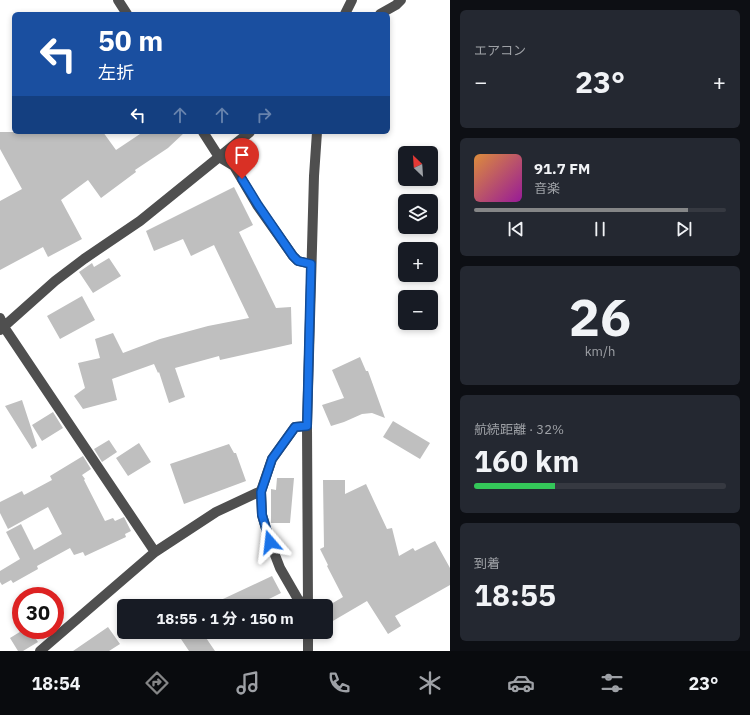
<!DOCTYPE html>
<html lang="ja">
<head>
<meta charset="utf-8">
<style>
	:root { --surface:#171b24; --page:#242831; --text:#f1f3f6; --muted:#9ea1a6; --line:#363941; --accent:#858687 }
	body { margin:0; font-family:"IBM Plex Sans","Noto Sans JP",sans-serif; background:var(--page); color:var(--text); height:100vh; display:flex; flex-direction:column; font-size:15px; white-space:nowrap }
	* { box-sizing:border-box; margin:0 }
	p { font-size:13px; color:var(--muted) }
	.icon { flex:none; width:22px; height:22px; fill:none; stroke:currentColor; stroke-width:2; stroke-linecap:round; stroke-linejoin:round }
	.map { position:relative; flex:1; overflow:hidden }
	.side { display:flex; flex-direction:column; gap:10px; padding:10px; background:#0d0f14; width:300px }
	.side>* { flex:none }
	.hud { position:absolute; left:12px; top:12px; width:378px; height:122px; border-radius:6px; box-shadow:0 2px 6px #0003; background:#1a4fa0; color:#fff; overflow:hidden }
	.needle { width:26px; rotate:335deg }
	.tools { position:absolute; left:398px; top:146px; display:grid; gap:8px }
	.tools a { display:grid; place-items:center; width:40px; height:40px; border-radius:6px; background:var(--surface); box-shadow:0 2px 6px #0003; font-size:20px }
	.speed { position:absolute; left:12px; top:587px; display:flex; gap:8px; font-size:20px; font-weight:700; text-align:center }
	.speed>* { display:grid; place-content:center; width:52px; height:52px; border-radius:50%; background:var(--surface); box-shadow:0 2px 6px #0003; line-height:1 }
	.speed .limit { border:6px solid #d22; background:#fff; color:#111 }
	.pin { position:absolute; display:grid; place-items:center; width:34px; height:34px; color:#fff; margin:-41px -17px; border-radius:50% 50% 50% 0; rotate:-45deg; box-shadow:0 0 4px #0007 }
	.pin .icon { rotate:45deg }
	.me { position:absolute; width:44px; margin:-22px; rotate:343deg; stroke-linejoin:round; filter:drop-shadow(0 0 3px #0008) }
	.turn { display:flex; align-items:center; gap:14px; height:84px; padding:0 20px; font-size:18px }
	.turn .icon { width:52px; height:52px; stroke-width:2.5 }
	.turn b { display:block; font-size:28px; line-height:34px }
	.lanes { display:flex; align-items:center; height:38px; padding:0 20px; background:#0003; justify-content:center; gap:20px; direction:ltr }
	.lanes .off { opacity:.35 }
	.big { font-size:30px; font-weight:700; line-height:1.1 }
	.side .widget { flex:1; display:flex; flex-direction:column; justify-content:center; gap:6px; min-width:0; padding:0 14px; border-radius:6px; background:var(--page) }
	.side .dial { align-items:center; gap:0 }
	.dial b { font-size:52px; line-height:1 }
	.song { display:flex; align-items:center; gap:12px }
	.cover { width:48px; height:48px; border-radius:6px; background:linear-gradient(135deg,hsl(30 70% 55%),hsl(300 70% 35%)) }
	.played { height:4px; border-radius:2px; background:linear-gradient(90deg,var(--accent) 85%,var(--line) 85%) }
	.keys { display:flex; justify-content:space-around; direction:ltr }
	.heat { display:flex; justify-content:space-between; align-items:center; font-size:22px; direction:ltr }
	.charge { height:6px; border-radius:3px; background:linear-gradient(90deg,#34c759 32%,var(--line) 0) }
	.trip { position:absolute; left:117px; top:599px; width:216px; height:40px; border-radius:6px; background:var(--surface); box-shadow:0 2px 6px #0003; font-weight:700; line-height:40px; text-align:center }
	.tabs { display:flex; height:64px; justify-content:space-around; align-items:center; background:#090b0e; color:var(--muted) }
	.tabs .icon { width:28px; height:28px }
	.tabs .selected { color:var(--accent) }
	.tabs b { font-size:18px; color:var(--text) }
	main { display:flex; flex:1; min-height:0 }
	.map>svg:first-child { display:block }
	.building { fill:#bfbfbf }
	.lines { fill:none; stroke-linecap:round; stroke-linejoin:round }
	.minor { stroke:#4f4f4f; stroke-width:10 }
	.route-casing { stroke:#114b97; stroke-width:10 }
	.route { stroke:#1a73e8; stroke-width:7 }
</style>
</head>
<body>
<main>
<div class="map">
<svg width="450" height="651" viewBox="0 0 450 651">
	<rect width="100%" height="100%" fill="#fff"/>
	<path class="building" d="M0,132H103L116,150L143,132H185L168,148L135,170L136,172L101,198L88,180L61,200L82,239L48,257L43,247L0,270V201L22,189L0,149Z
		M234,187L253,225L239,232L276,308L291,307L292,344L220,360L219,356L175,368L185,397L169,403L159,372L158,373L154,364L112,379L117,400L83,409L74,396L85,388L78,363L100,358L95,339L113,333L123,353L160,339L208,326L249,318L214,245L191,256L183,239L154,251L146,231Z
		M109,258L121,276L93,293L79,272L92,263L94,267Z
		M82,296L95,320L60,339L47,316Z
		M360,357L366,371H368L385,418L372,413L362,414L344,422L331,426L322,405L344,398L332,370Z
		M22,400L37,446L32,449L5,406Z
		M53,412L63,428L42,441L32,425Z
		M393,421L430,443L420,459L383,437Z
		M109,440L117,452L102,462L94,449Z
		M139,443L151,462L128,476L116,458Z
		M229,444L234,453H236L246,481L184,504L170,464Z
		M83,456L91,469L82,475L85,479L84,480L105,521L113,518L115,521L124,517L131,531L125,534L126,537L85,556L83,552L74,555L70,548L37,566L38,569L13,583L11,580L2,585L0,582V571L20,559L6,532L21,524L34,550L62,534L48,507L8,529L0,513V502L22,491L24,495L52,480L50,476Z
		M277,478H294L290,523H271V489L276,490Z
		M323,480H345V494L366,484L387,529L392,528L399,556L413,548L415,551L435,541L450,568V585L395,616L401,626L388,634L367,601L326,625V607L343,597L327,566L328,565L320,549L324,547Z
		M272,576L281,593L269,599L273,606H208Z
		M108,627L120,644L109,651H73Z
		M23,630H30L38,642L23,651H18L10,638Z
		M184,632H202L215,651H189L179,636Z"/>
	<g class="lines">
		<path class="minor" d="M118,0L127,14
			M345,14L352,0
			M380,14L396,5L401,0
			M203,132L219,157L234,166L257,205L293,256L298,261L311,264
			M0,318L4,327L155,552
			M0,330L55,281L84,259L140,221L250,132
			M307,426L295,427L272,459L261,491L262,515L270,542L280,568L299,601L308,602
			M308,606L307,426L314,176L317,132
			M308,632V651
			M40,651L155,552L216,512L261,491"/>
	</g>
	<g class="lines">
		<g class="route-casing">
			<path id="route" d="M242,179L258,205L293,256L298,261L311,264L307,426L295,427L272,459L261,492L262,515L270,542"/>
		</g>
		<use href="#route" class="route"/>
	</g>
</svg>
<div class="tools">
<a><svg class="needle" viewBox="-14 -14 28 28"><path d="M0-13l5 13h-10z" fill="#e53935"/><path d="M0 13l5-13h-10z" fill="#9ea1a6"/></svg></a>
<a><svg class="icon" aria-label="layers" viewBox="0 0 24 24"><path d="M12 4l9 5-9 5-9-5zM3 14l9 5 9-5"/></svg></a>
<a>+</a>
<a>−</a>
</div>
<div class="speed"><div class="limit">30</div></div>
<div class="pin" style="left:242px;top:179px;background:#d93025"><svg class="icon" aria-label="arrive" viewBox="0 0 24 24"><path d="M6 21V4h12l-3 4 3 4H6"/></svg></div>
<svg class="me" style="left:270px;top:542px" viewBox="-20 -20 40 40"><path d="M0-17L14 15 0 8-14 15z" fill="#1a73e8" stroke="#fff" stroke-width="4"/></svg>
<div class="trip">18:55 · 1 分 · 150 m</div>
<div class="hud">
<div class="turn"><svg class="icon" aria-label="left" viewBox="0 0 24 24"><path d="M17 20v-9H6M10 6l-5 5 5 5"/></svg><div><b>50 m</b>左折</div></div>
<div class="lanes"><svg class="icon" aria-label="left" viewBox="0 0 24 24"><path d="M17 20v-9H6M10 6l-5 5 5 5"/></svg><svg class="icon off" aria-label="ahead" viewBox="0 0 24 24"><path d="M12 20V5M6 11l6-6 6 6"/></svg><svg class="icon off" aria-label="ahead" viewBox="0 0 24 24"><path d="M12 20V5M6 11l6-6 6 6"/></svg><svg class="icon off" aria-label="right" viewBox="0 0 24 24"><path d="M7 20v-9h11M14 6l5 5-5 5"/></svg></div>
</div>
</div>
<section class="side">
<div class="widget"><p>エアコン</p>
<div class="heat"><a>−</a><b class="big">23°</b><a>+</a></div>
</div>
<div class="widget">
<div class="song"><i class="cover"></i><div><b>91.7 FM</b><p>音楽</p></div></div>
<div class="played"></div>
<div class="keys"><svg class="icon" aria-label="previous" viewBox="0 0 24 24"><path d="M18 5L8 12l10 7zM5 5v14"/></svg><svg class="icon" aria-label="pause" viewBox="0 0 24 24"><path d="M8 5v14M16 5v14"/></svg><svg class="icon" aria-label="next" viewBox="0 0 24 24"><path d="M6 5l10 7-10 7zM19 5v14"/></svg></div>
</div>
<div class="widget dial"><b>26</b><p>km/h</p></div>
<div class="widget"><p>航続距離 · 32%</p><b class="big">160 km</b><div class="charge"></div></div>
<div class="widget"><p>到着</p><b class="big">18:55</b></div>
</section>
</main>
<nav class="tabs">
<b>18:54</b>
<svg class="icon selected" aria-label="directions" viewBox="0 0 24 24"><path d="M12 3l9 9-9 9-9-9zM9 14v-3h6M13 9l2 2-2 2"/></svg>
<svg class="icon" aria-label="music" viewBox="0 0 24 24"><path d="M9 18V5l10-2v13"/><circle cx="6" cy="18" r="3"/><circle cx="16" cy="16" r="3"/></svg>
<svg class="icon" aria-label="phone" viewBox="0 0 24 24"><path d="M5 4h4l2 5-3 2q2 4 5 5l2-3 5 2v4C11 20 4 13 5 4z"/></svg>
<svg class="icon" aria-label="climate" viewBox="0 0 24 24"><path d="M12 3v18M4 7l16 10M4 17L20 7"/></svg>
<svg class="icon" aria-label="car" viewBox="0 0 24 24"><path d="M5 17H2v-5l4-1 3-4h7l3 4 3 1v5h-3M9 17h6M6 11h13"/><circle cx="7" cy="17" r="2"/><circle cx="17" cy="17" r="2"/></svg>
<svg class="icon" aria-label="filters" viewBox="0 0 24 24"><path d="M4 7h16M4 17h16"/><circle cx="9" cy="7" r="2"/><circle cx="15" cy="17" r="2"/></svg>
<b>23°</b>
</nav>
</body>
</html>
